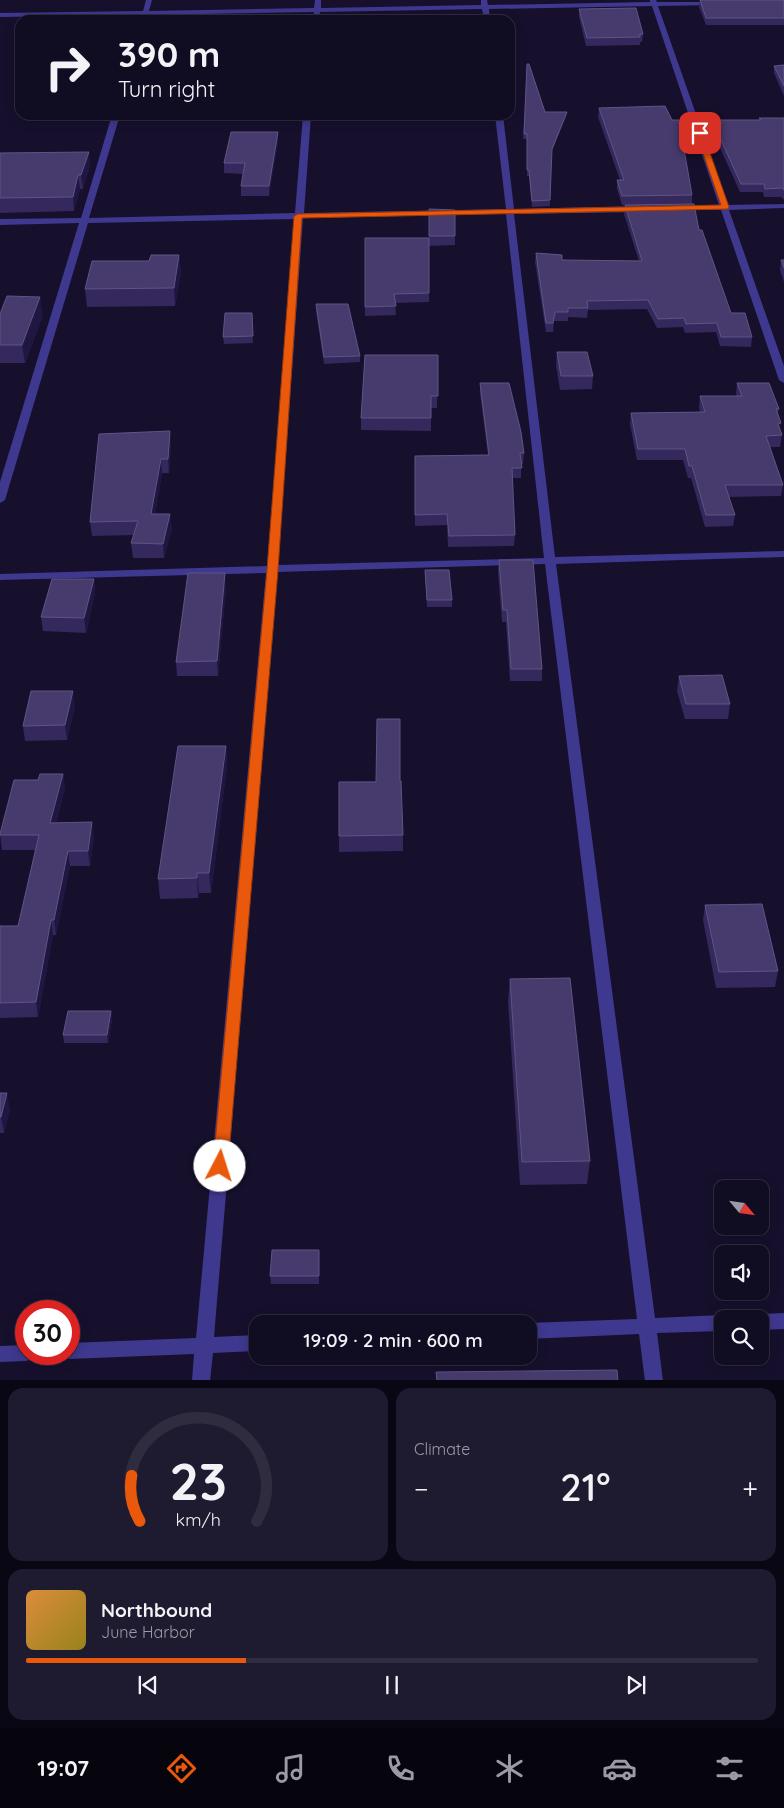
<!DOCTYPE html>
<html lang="en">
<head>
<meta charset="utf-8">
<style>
	:root { --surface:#100c22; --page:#1e1a2f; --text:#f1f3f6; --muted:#9c9ba5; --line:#302c40; --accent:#ea580c }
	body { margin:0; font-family:Quicksand,sans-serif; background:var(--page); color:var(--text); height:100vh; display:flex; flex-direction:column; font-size:19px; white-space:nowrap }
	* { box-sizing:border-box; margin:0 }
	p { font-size:16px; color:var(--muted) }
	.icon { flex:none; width:28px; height:28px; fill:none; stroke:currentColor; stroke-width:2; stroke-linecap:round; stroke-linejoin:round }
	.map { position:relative; height:1380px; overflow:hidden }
	.sheet { display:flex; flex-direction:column; gap:8px; padding:8px; background:#090713; flex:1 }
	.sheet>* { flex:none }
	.top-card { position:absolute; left:15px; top:15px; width:500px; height:105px; border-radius:15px; box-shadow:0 2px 12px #0003,0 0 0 1px var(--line); background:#100c22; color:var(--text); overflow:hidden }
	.needle { width:32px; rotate:119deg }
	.tools { position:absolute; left:714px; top:1180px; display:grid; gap:10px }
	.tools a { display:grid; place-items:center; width:55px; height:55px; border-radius:10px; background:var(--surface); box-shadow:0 2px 12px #0003,0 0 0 1px var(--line); font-size:25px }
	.speed { position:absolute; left:15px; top:1300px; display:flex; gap:10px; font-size:25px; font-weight:700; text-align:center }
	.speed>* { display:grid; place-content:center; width:65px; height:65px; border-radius:50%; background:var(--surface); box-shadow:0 2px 12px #0003,0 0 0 1px var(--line); line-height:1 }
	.speed .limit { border:8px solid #d22; background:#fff; color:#111 }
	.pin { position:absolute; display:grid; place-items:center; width:42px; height:42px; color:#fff; margin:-21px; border-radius:10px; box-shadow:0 2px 8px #0006 }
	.me { position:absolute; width:55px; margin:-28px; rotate:5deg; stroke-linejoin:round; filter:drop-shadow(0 0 4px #0008) }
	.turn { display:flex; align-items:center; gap:18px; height:105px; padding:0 20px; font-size:22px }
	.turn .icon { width:65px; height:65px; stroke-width:2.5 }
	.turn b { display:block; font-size:35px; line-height:42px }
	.big { font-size:38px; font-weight:600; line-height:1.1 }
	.sheet .widget { flex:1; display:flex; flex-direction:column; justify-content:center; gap:8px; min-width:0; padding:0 18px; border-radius:15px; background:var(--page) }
	.sheet .dial { align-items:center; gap:0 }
	.dial svg { height:130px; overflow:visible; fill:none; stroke:var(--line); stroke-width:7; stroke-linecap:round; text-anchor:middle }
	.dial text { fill:var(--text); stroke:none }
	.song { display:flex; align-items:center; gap:15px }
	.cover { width:60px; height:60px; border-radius:8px; background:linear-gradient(135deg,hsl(30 70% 55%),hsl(50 70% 35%)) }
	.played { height:5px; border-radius:2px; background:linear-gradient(90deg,var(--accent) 30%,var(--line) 30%) }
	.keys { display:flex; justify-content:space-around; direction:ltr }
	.heat { display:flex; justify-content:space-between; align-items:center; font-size:28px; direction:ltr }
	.sheet .tiles { flex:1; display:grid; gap:8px; grid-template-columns:1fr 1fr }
	.widget:last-child { grid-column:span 2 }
	.trip { position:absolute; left:249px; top:1315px; width:288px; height:50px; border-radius:15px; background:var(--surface); box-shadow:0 2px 12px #0003,0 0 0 1px var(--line); font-weight:600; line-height:50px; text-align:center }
	.tabs { display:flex; height:80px; justify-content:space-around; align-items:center; background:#06050e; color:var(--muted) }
	.tabs .icon { width:35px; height:35px }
	.tabs .selected { color:var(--accent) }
	.tabs b { font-size:22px; color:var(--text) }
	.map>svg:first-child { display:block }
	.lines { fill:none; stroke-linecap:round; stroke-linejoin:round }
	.minor { fill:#3f388f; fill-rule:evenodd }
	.wall { fill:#34285c }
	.shaded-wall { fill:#201642 }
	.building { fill:#473b6e; stroke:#5f5484 }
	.route { fill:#ea580c; stroke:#983908 }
</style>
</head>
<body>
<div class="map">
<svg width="784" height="1381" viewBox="0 0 784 1381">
	<rect width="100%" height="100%" fill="#16102d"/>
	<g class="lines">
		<path class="minor" d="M146,0H152L149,11L314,8L315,0H321V8L481,5V0H487L488,5L650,2V0H656L657,2H717L718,3L715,5L658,6L728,205L784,204V208L729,210L784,366V383L779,380L721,210H677L673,208L677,206L719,205L652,6L489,9L490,20H484L482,9L320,12L319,20H313L314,12L148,15L146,20H140L141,15L0,17V13L143,11Z
			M112,115H120L89,218L295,213L303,115H311L304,213L506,209L495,115H503L514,209L640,206L644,209L640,212L514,214L555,557L784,551V557L556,564L655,1318L722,1315L729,1319H722V1331L657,1333L663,1381H645L639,1334L528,1339L526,1324L528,1323L637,1319L545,564L278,572L214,1337L258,1335V1351L213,1353L210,1381H192L194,1354L69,1359L63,1357L61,1354H69V1343L196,1338L266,573L0,580V574L267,566L295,219L88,223L5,500L0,503V482L79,223L0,225V219L81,218ZM506,214L544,558L278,565L303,218Z
			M784,1313V1329L760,1330V1319H753L760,1314Z
			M26,1345V1354H35L32,1359L26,1361L0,1362V1346Z"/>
	</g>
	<path class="wall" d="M700,0H784V25H706L699,7Z
		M579,9L643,34L642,42H640V45L586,46L579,17Z
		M527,64L545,112H567L566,117L551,154L550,206L532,207L529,176H527V139H523Z
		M784,65V96L774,73V66Z
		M599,108L692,195V204L622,205L617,189V180H620L598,117Z
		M759,118H784V200L781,197H764L763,192H740L711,128L712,120H759Z
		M278,142L269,196H241V186L243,174L224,173V163Z
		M0,153L90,166L83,189H80L74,211L0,213Z
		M625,205L699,230L731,313L752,337L751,347L720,346L716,332L685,333L683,327L657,328L647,309L588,310L587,318L568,317V321H554L553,332H546L535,262L536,253L562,255V260L639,261L624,214Z
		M429,209L455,210V245L429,246Z
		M365,238L429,293V302L395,303L396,315L365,316Z
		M179,255L181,272L175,306L87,307L85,289L149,261Z
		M781,260H784V282L780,270Z
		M316,304L360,356V362L324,364L316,311Z
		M252,313L253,343L224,344L223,337Z
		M0,314L43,315L25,363H0Z
		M557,352L593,376L592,389L560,390L556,365Z
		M438,355L437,408H431V431L361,430V418Z
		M480,383L524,453L523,464H521V478H512L515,535L514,546L448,547L447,525L415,526V456L488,455L480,393Z
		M737,383L779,409L778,413L780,431L782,435L780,447H770L783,485L781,496L729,497L735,515L733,526L705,527L691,478H688L683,460H637L630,424L631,413L700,412L699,407L700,396H737L736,394Z
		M171,445L169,473H162L155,514L172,528L164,558H133L131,543L134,535L92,536L90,522Z
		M499,560L542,669V681H510L506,622H502L498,572Z
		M425,570L452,600V607H427Z
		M94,579L95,593L86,633L43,631L41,617Z
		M226,587L218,676H177L176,662Z
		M679,676L730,704L728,719H685L677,691Z
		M75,706L67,740L25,741L23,726Z
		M226,746L227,765L211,893H199L198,898L160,899L158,879Z
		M63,774L65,788L56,823L94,837L90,866H70L56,935H53L38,1017L0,1018V926H18L35,850H2L0,834L38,780Z
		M400,781L403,835V851L339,852V782Z
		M705,905L778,971L775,987L716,988L703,920Z
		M510,979L590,1161L587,1184L520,1185L508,1001Z
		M111,1011L112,1019L108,1043H64L63,1035Z
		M0,1093L10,1109L4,1133H0Z
		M319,1250V1284H271L270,1276Z"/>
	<path class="shaded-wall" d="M567,112L566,117L551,154L552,149Z
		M278,132V142L269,196V186Z
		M89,152L90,166L83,189L81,175Z
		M78,175L80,189L74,211L73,197Z
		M179,255L181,272L175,306L174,288Z
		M40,297L43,315L25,363L22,345Z
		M781,423L780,434L778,424Z
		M170,431L171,445L169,473L168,459Z
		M161,459L162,473L153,528L151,514Z
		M170,514L172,528L164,558L163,544Z
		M225,573L226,587L218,676L217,661Z
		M94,579L95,593L86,633L84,618Z
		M73,691L75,706L67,740L65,725Z
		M226,746L227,765L211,893L209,873Z
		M63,774L65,788L52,838L50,823Z
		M92,822L94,837L90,866L88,851Z
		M68,851L70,866L56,935L54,920Z
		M197,873L199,893L198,898L197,878Z
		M51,920L53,935L38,1017L36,1002Z
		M111,1011L112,1019L108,1043L107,1035Z
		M7,1093L10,1109L4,1133L1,1117Z"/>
	<path class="building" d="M700,0H784V18H706Z
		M636,8L643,34H640V37L587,38L579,9Z
		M527,64H529L545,112H567L552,149L550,200L532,201L529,170H527V134H524Z
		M784,65V86L774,66Z
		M665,106L672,120H679L692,195L622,196L617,180H624L599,108Z
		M759,118H784V190L782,188L765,189L764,184H741L712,120H761Z
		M231,132H278L269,186H241L245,163H224Z
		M89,152L81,175H78L73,197L0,198V153Z
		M694,204L699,230H702L731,313H745L752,337H721L717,323L686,324L684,318L658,319L648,300L587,301L588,308H568V312H555L553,323H546L536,253L562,255V260L642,261L625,205Z
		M429,209L455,210V236H429Z
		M365,238H429V293L394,294L396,306L365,307Z
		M151,255H179L174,288L85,289L92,261H149Z
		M781,260H784V268Z
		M7,296L40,297L22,345H0V314Z
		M316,304H348L360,356L324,357Z
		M225,313H252L253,336L223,337Z
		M557,352H587L593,376H561Z
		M365,355H438V396H431V418H361Z
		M480,383H509L521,432L524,453H520L522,468H512L515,535L449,536L447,514L415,515V456L489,455Z
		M737,383H769L779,409H776L781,423L778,424L782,435L766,436L783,485H725L735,515H706L692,466H689L685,449H638L631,413L705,412L700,396H742Z
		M170,431L168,459H161L151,514H170L163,544L131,543L138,521L90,522L99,434Z
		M499,560H533L542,669H511L507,610H503Z
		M425,570H449L452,600H427Z
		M188,573H225L217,661L176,662Z
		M52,579H94L84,618L41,617Z
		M722,675L730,704H686L679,676Z
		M31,691H73L65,725L23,726Z
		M377,719H400V781H401L403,835L339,836V782H376Z
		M178,746H226L209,873H197V878L158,879Z
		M40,774H63L50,823L92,822L88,851H68L54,920H51L36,1002L0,1003V926H18L39,835H0V834L14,780H38Z
		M762,904L778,971L719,972L705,905Z
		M570,978L590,1161L522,1162L510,979Z
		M68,1011H111L107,1035H63Z
		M0,1093H7L1,1117H0Z
		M272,1250H319V1276H270Z
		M617,1370L618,1381H437L436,1372Z"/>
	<path class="route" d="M700,131L703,133L729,207L728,209L302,218L278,570L228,1166L226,1170L220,1172L215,1170L213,1166L267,570L294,216L298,214L721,205L696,133Z"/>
</svg>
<div class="tools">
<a><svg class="needle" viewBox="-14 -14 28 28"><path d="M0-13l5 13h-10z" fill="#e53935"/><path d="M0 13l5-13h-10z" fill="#9c9ba5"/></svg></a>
<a><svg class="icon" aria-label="sound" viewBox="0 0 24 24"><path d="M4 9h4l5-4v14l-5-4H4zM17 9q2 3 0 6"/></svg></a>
<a><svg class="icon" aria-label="search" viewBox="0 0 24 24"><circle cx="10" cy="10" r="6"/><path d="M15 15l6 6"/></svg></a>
</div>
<div class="speed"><div class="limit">30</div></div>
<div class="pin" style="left:700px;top:133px;background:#d93025"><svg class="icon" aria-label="arrive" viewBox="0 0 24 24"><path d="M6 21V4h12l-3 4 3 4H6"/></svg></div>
<svg class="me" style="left:220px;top:1166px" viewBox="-20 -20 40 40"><circle r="19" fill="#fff"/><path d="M0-13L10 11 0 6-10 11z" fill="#ea580c"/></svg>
<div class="trip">19:09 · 2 min · 600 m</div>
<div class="top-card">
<div class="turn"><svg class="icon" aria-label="right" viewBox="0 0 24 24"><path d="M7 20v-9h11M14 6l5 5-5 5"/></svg><div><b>390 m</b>Turn right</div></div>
</div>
</div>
<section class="sheet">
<div class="tiles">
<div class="widget dial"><svg viewBox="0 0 100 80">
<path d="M14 69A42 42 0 1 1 86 69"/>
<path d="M14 69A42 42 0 0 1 9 41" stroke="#ea580c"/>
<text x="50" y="56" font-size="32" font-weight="700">23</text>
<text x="50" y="72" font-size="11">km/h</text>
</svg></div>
<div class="widget"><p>Climate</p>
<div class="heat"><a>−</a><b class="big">21°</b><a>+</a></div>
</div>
<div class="widget">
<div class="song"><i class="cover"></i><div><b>Northbound</b><p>June Harbor</p></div></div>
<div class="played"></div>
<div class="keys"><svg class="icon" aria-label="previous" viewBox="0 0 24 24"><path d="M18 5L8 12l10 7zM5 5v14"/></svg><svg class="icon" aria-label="pause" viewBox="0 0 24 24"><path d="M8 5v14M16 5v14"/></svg><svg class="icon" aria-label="next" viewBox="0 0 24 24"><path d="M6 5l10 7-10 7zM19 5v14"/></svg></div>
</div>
</div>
</section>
<nav class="tabs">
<b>19:07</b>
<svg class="icon selected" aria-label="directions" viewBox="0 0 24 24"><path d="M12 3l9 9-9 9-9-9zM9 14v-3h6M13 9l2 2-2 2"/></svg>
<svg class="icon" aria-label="music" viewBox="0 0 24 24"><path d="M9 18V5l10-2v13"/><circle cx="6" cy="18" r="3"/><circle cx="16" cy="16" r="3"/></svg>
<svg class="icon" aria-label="phone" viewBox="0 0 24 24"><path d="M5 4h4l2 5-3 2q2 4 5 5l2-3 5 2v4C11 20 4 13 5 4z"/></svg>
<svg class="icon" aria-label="climate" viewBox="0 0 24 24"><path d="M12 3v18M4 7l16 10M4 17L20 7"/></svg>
<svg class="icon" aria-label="car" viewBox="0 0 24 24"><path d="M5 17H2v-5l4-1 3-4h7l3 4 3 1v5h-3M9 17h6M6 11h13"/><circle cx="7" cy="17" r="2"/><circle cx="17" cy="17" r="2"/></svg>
<svg class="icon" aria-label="filters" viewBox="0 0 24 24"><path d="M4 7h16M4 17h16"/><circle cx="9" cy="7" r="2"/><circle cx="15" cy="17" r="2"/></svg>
</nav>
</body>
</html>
